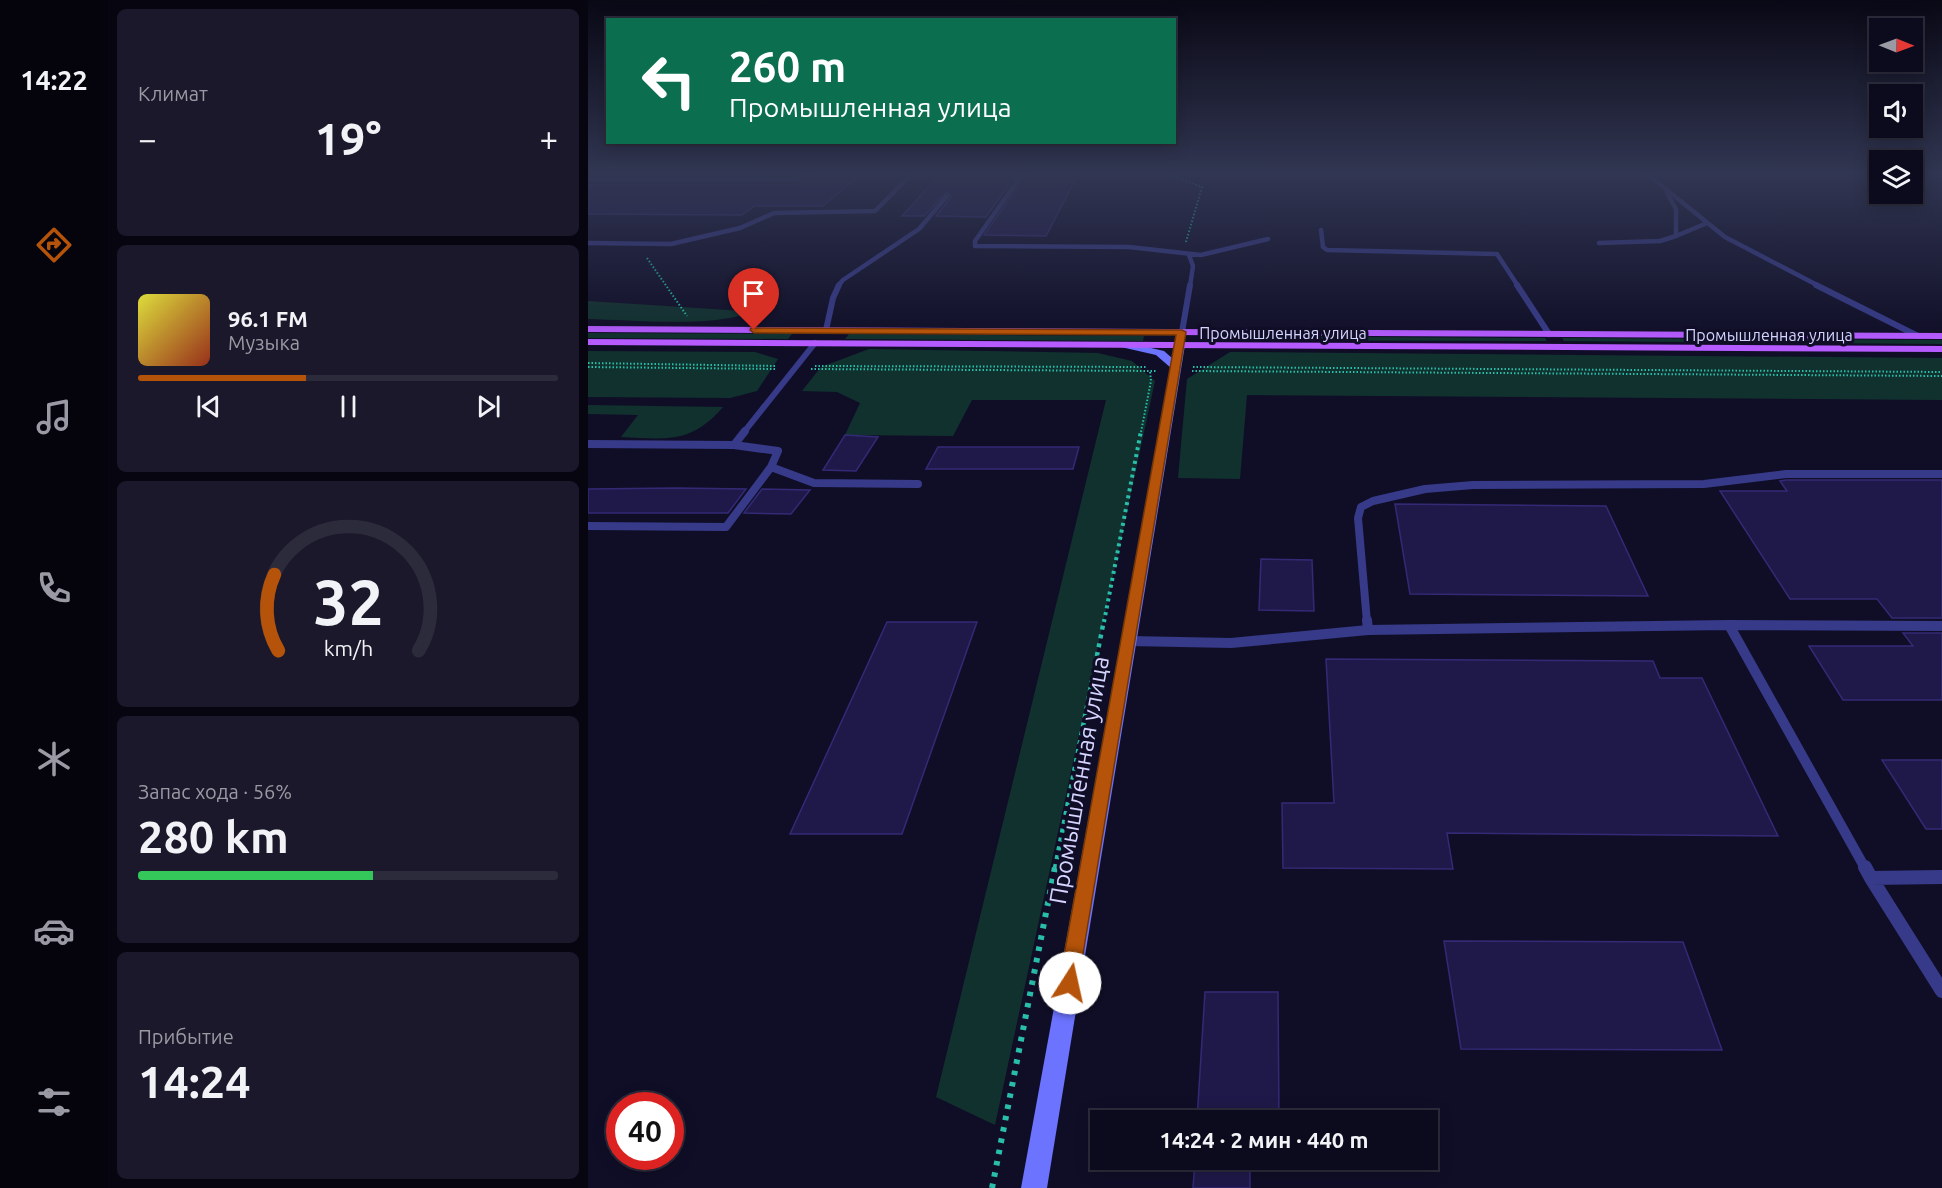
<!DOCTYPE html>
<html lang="ru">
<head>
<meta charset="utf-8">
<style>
	:root { --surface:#0c0a1d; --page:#1a182a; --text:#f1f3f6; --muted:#9a9aa4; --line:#2c2b3b; --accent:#b45309 }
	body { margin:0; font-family:Ubuntu,sans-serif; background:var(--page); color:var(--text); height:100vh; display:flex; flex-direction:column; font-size:22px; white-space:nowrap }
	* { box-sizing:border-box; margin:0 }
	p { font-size:20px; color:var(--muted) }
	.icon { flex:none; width:33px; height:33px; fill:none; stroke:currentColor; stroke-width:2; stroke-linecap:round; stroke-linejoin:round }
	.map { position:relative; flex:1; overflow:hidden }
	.drawer { display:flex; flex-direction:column; gap:9px; padding:9px; background:#070610; width:480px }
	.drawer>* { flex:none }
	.top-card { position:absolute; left:18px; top:18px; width:570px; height:126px; border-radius:0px; box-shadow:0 3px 15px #0003,0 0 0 2px var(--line); background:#0b6e4f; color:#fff; overflow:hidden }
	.needle { width:39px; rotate:91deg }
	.buttons { position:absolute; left:1281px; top:18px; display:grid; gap:12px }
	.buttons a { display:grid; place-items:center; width:54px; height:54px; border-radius:0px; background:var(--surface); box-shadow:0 3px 15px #0003,0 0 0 2px var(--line); font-size:30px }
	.speed { position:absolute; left:18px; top:1092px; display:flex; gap:12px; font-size:30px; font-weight:700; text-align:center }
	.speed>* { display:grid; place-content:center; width:78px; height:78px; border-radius:50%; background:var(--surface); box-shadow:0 3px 15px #0003,0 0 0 2px var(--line); line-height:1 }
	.speed .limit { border:9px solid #d22; background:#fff; color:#111 }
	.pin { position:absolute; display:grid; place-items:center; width:51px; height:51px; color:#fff; margin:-62px -26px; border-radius:50% 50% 50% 0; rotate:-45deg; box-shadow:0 0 6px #0007 }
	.pin .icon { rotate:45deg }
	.me { position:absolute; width:66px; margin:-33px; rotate:10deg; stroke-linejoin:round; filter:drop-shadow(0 0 4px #0008) }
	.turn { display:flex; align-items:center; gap:21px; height:126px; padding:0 24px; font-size:27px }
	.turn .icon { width:78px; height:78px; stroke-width:2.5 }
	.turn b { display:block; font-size:42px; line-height:51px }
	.big { font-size:45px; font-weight:600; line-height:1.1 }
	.drawer .card { flex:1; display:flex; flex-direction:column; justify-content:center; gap:9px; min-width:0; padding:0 21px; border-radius:9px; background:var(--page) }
	.drawer .dial { align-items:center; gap:0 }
	.dial svg { height:156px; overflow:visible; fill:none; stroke:var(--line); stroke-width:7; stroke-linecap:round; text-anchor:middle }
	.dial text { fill:var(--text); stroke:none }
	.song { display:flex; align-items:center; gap:18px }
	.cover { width:72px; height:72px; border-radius:9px; background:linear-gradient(135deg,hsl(60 70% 55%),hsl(10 70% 35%)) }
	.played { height:6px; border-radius:3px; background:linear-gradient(90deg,var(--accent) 40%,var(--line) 40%) }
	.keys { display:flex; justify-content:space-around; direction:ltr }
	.heat { display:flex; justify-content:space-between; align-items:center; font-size:33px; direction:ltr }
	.charge { height:9px; border-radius:4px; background:linear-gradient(90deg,#34c759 56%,var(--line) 0) }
	.trip { position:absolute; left:502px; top:1110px; width:348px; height:60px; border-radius:0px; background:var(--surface); box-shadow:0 3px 15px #0003,0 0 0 2px var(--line); font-weight:600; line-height:60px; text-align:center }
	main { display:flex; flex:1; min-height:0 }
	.tab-bar { display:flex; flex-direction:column; width:108px; justify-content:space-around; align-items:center; background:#05040c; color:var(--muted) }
	.tab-bar .icon { width:42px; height:42px }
	.tab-bar .on { color:var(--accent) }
	.tab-bar b { font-size:27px; color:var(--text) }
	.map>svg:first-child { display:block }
	.green { fill:#11312e }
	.building { fill:#1f1949; stroke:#332a76; stroke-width:1.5 }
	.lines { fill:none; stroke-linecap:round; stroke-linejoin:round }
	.path-far3 { stroke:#28beaa; stroke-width:2; stroke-dasharray:1.5 2; stroke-linecap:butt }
	.path-far2 { stroke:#28beaa; stroke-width:4; stroke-dasharray:3 4; stroke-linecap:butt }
	.path-far1 { stroke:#28beaa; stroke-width:4.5; stroke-dasharray:4 5; stroke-linecap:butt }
	.path { stroke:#28beaa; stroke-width:6; stroke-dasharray:4.5 7; stroke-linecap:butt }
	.lane-far4 { stroke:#363a88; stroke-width:4.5 }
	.lane-far3 { stroke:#363a88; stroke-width:6 }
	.lane-far2 { stroke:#363a88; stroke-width:8 }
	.lane-far1 { stroke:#363a88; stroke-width:10 }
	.lane { stroke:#363a88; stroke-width:14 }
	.secondary { fill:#6b73ff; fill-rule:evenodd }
	.primary { fill:#b55bff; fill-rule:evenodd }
	.route { fill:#b45309; stroke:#753606; stroke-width:1.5 }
	.labels { text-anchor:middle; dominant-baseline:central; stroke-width:6; stroke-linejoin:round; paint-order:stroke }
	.far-street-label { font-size:16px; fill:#d5d4ff; stroke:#100e27 }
	.near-street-label { font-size:24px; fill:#d5d4ff; stroke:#100e27 }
</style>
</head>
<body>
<main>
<nav class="tab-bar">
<b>14:22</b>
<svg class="icon on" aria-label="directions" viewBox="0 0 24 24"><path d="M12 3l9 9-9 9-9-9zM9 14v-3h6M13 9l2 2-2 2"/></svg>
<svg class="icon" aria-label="music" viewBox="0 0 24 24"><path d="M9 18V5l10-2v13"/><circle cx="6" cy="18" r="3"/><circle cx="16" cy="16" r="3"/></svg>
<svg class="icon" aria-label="phone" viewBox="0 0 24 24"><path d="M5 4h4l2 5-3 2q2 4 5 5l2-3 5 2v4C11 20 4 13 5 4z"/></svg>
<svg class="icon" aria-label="climate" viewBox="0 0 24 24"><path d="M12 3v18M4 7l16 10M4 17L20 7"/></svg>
<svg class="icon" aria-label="car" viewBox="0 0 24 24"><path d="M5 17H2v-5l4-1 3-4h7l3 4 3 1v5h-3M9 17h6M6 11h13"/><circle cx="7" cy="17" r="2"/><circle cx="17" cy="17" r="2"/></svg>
<svg class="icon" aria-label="filters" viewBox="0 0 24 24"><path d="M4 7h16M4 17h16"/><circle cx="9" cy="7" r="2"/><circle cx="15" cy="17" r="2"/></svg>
</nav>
<section class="drawer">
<div class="card"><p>Климат</p>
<div class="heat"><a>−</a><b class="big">19°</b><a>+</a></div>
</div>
<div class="card">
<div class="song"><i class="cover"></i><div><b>96.1 FM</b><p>Музыка</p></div></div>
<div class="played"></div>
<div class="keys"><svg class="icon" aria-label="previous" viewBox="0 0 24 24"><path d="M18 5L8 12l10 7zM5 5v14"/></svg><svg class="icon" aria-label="pause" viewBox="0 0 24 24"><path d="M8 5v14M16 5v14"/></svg><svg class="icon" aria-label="next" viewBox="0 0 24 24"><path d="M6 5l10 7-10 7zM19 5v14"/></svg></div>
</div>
<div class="card dial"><svg viewBox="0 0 100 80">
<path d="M14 69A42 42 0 1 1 86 69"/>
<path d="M14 69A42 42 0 0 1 12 30" stroke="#b45309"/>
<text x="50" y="56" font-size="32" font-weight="700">32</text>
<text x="50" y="72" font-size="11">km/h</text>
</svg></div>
<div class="card"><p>Запас хода · 56%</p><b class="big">280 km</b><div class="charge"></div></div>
<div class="card"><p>Прибытие</p><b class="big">14:24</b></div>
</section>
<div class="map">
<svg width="1354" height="1188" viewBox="0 0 1354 1188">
	<rect width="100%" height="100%" fill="#100e27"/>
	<path class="green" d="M0,301L156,311L158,314C120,327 42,320 0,319Z
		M0,333L204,334L200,339L0,338Z
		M261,334L556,336L555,341L257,339Z
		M617,336L957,338L959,341L616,340Z
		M974,338L1354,340V344L976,341Z
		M281,349L510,353L544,361L567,381L407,1125L348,1097L518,400H384L365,436L257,435L272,403L249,392L214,391L233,367Z
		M0,351L167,352L190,359L169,391L142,398L0,397Z
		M642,352L1354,358V400L659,395L652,479L590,478L599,379Z
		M0,405L135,407C103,444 79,439 33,437L50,415L0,414Z"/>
	<path class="building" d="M225,173H274L235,206H166L154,215L0,214V185H209Z
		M353,173H429L398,217L348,216L363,197L359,192L336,216H314Z
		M439,173H491L458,236L396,235Z
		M257,435L290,437L268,471L235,470Z
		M350,447H491L485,469H338Z
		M1198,480H1354V618H1304L1289,599H1202L1132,491H1199L1192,481Z
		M0,489L88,488L158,489L140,513H0Z
		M174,489L222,490L203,514L156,513Z
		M807,504L1018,506L1060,596L822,594Z
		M673,559L724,560L726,611L671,610Z
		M299,622H389L314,834H202Z
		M1315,633H1354V700H1255L1221,646H1325Z
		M738,659L1065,661L1072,678H1114L1190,836L859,833L865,869L695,868L694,803H746Z
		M1294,760H1354V829H1338Z
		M856,941L1095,942L1134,1050L873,1049Z
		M617,992H690L691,1120H609Z
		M607,1160H662V1188H605Z"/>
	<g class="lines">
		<path class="path-far3" d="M578,173L614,187L598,242
			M59,258L99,316
			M0,363L189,366
			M227,366L558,367
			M0,367L188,369
			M605,367L1354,372
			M223,369L569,371
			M604,371L1354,376
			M553,432L563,381L562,371"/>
		<path class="path-far2" d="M516,622L553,431"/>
		<path class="path-far1" d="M467,868L516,620"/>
		<path class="path" d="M404,1188L467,867"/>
		<path class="lane-far4" d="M435,173L387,241V246L541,247L613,255L680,239
			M1058,173L1137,237L1231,286
			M0,179H210L217,173
			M1079,193L1088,209V236L1119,223
			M733,230L735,247L739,250L909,254L930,286
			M0,243L83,244L152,228L186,213L287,211L325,173
			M1011,243L1072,241L1088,236
			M601,255L605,266L602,286
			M250,286L255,280L331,229L359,196"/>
		<path class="lane-far3" d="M929,285L961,334
			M1228,285L1330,336
			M238,330L245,298L251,285
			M594,332L602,285
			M156,432L227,343"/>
		<path class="lane-far2" d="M0,444L146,445L157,431
			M183,467L226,483L330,484
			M0,526L138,527L183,467L190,451L146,445
			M779,622L770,518L773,507L785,501L837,489L885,485L1116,484L1198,474H1354"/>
		<path class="lane-far1" d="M779,620L780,630
			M1141,625L1354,626
			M541,641L643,643L780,630L1141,625L1277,868"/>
		<path class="lane" d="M1277,867L1283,878L1354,877
			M1283,878L1354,991"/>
		<path class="secondary" d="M537,342L576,351L584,358L588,343L597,345L459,1188H433L583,368L568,355L533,347V343Z"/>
		<path class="primary" d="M0,326L1354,333V339L0,332Z
			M0,339L1354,346V352L0,345Z"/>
	</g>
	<linearGradient id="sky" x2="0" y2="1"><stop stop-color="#090815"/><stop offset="0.51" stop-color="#313652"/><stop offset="1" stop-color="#313652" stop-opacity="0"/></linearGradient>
	<rect width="1354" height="340" fill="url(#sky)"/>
	<path class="route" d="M163,328L594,330L598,332L489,990L482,993L474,990L471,983L588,335L166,333L162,330Z"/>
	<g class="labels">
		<g class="far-street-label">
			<text x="695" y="333">Промышленная улица</text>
			<text x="1181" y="335">Промышленная улица</text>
		</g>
		<g class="near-street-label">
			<text transform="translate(491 780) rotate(-80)">Промышленная улица</text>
		</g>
	</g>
</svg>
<div class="buttons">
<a><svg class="needle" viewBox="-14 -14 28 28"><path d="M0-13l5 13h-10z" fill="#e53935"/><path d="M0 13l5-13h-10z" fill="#9a9aa4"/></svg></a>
<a><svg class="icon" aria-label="sound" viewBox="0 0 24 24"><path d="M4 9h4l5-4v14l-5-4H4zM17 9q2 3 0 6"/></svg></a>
<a><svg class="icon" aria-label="layers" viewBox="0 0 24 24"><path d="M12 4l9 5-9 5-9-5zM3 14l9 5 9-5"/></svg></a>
</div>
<div class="speed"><div class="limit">40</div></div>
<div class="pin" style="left:166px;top:330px;background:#d93025"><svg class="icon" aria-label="arrive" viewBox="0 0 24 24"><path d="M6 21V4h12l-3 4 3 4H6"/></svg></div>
<svg class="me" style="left:482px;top:983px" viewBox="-20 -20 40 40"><circle r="19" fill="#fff"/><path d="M0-13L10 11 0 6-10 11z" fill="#b45309"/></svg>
<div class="trip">14:24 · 2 мин · 440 m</div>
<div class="top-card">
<div class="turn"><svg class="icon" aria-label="left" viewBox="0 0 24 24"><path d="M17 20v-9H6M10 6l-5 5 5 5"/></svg><div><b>260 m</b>Промышленная улица</div></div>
</div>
</div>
</main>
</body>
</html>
